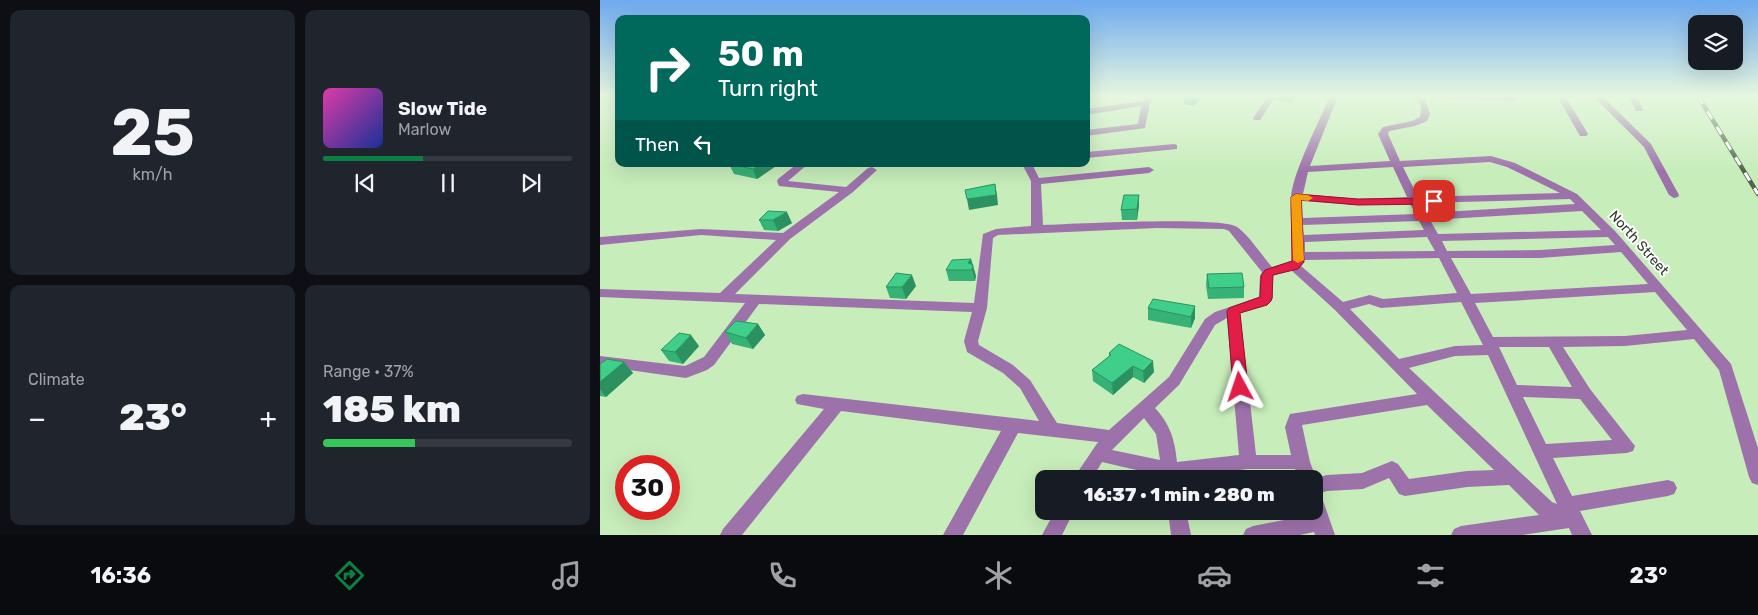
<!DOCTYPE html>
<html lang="en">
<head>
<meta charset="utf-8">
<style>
	:root { --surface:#171b24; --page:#20242c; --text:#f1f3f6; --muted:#9ea1a6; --line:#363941; --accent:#0b8043 }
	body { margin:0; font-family:Rubik,sans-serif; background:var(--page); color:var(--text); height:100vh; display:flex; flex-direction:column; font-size:19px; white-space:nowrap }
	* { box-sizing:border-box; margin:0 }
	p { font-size:16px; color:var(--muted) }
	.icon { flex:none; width:28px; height:28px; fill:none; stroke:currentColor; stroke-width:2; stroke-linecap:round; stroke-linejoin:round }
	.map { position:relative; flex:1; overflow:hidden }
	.side { display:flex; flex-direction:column; gap:10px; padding:10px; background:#0d0f14; width:600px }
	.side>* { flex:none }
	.hud { position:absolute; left:15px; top:15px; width:475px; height:152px; border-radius:10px; box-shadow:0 5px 20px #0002; background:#00695c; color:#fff; overflow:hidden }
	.fabs { position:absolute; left:1088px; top:15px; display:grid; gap:10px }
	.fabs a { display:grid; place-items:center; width:55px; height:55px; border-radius:10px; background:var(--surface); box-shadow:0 5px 20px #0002; font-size:25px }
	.speed { position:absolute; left:15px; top:455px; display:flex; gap:10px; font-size:25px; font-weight:700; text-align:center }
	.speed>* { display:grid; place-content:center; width:65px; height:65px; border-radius:50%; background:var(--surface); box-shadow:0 5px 20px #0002; line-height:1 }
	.speed .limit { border:8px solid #d22; background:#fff; color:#111 }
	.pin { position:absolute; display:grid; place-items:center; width:42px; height:42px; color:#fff; margin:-21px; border-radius:10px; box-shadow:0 2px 8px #0006 }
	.me { position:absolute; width:55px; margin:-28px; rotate:355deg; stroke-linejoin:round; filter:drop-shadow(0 0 4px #0008) }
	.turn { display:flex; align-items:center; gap:18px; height:105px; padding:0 20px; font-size:22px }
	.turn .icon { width:65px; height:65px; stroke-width:2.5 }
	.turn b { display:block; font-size:35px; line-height:42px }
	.then { display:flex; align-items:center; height:48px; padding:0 20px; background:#0003; gap:10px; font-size:19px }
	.big { font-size:38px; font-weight:800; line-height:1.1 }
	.side .card { flex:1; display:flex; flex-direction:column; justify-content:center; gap:8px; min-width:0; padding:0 18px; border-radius:10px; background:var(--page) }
	.side .dial { align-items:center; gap:0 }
	.dial b { font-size:65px; line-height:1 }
	.song { display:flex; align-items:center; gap:15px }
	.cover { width:60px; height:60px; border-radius:8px; background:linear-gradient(135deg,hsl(320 70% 55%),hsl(230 70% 35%)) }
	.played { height:5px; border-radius:2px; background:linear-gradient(90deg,var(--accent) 40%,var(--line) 40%) }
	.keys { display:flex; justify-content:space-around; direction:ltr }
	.heat { display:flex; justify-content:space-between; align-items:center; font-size:28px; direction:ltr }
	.charge { height:8px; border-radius:4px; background:linear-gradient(90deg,#34c759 37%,var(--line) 0) }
	.side .tiles { flex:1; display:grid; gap:10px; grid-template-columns:repeat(2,1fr) }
	.trip { position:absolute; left:435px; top:470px; width:288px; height:50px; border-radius:10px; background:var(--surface); box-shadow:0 5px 20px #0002; font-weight:800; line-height:50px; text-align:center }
	.menu { display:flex; height:80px; justify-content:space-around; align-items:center; background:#090b0e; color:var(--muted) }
	.menu .icon { width:35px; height:35px }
	.menu .on { color:var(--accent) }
	.menu b { font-size:22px; color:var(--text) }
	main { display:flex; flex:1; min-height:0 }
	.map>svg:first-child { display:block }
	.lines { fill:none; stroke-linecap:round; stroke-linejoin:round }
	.minor { fill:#9d72ab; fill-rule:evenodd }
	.rail-casing { stroke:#51664b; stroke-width:4.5 }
	.rail { stroke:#fff; stroke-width:3; stroke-dasharray:9; stroke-linecap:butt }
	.wall { fill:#36b277 }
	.shaded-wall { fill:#2c9161 }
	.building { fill:#3fcf8a; stroke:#2c9161 }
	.route { fill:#e11d48; stroke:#92132f }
	.slow { fill:#f59e0b }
	.labels { text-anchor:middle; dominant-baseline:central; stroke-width:4; stroke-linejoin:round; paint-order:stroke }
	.street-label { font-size:14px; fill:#2c3b27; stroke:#fff }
</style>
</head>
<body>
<main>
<section class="side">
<div class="tiles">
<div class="card dial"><b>25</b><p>km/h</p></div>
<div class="card">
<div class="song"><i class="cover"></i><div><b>Slow Tide</b><p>Marlow</p></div></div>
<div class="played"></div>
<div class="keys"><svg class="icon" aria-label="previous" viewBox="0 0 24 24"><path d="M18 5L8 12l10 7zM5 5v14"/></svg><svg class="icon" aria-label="pause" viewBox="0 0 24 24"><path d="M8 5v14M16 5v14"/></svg><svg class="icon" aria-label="next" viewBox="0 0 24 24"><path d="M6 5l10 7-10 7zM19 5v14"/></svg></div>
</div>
<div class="card"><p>Climate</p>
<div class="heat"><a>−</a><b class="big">23°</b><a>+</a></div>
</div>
<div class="card"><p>Range · 37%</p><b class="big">185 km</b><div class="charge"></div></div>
</div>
</section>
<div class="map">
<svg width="1158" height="535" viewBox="0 0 1158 535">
	<rect width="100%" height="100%" fill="#c7edba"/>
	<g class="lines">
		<path class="minor" d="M546,96H554L550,103L545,128L486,136V130L538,124L541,106L486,115V109L543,101Z
			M668,96H676L660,120H654L653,118Z
			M730,96H738L710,166L790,161L778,134L783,127L812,121L820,117L821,107L816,96H824L830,114L827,121L815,126L789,131L788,134L800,161L891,156L915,163L977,194L1015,231L1131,364L1158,448V485L1152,483L1149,477L1119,370L1094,339L1025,346L963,347L990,389L1035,446L1033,451L1027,453L953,458L972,496L1068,480L1074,482L1077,488L1074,494L1068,496L980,511L992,535H972L969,528L922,535H851L854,529L861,526L939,515L909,485L867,487L805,496L799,494L789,478L763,489L727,491L717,494L721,495L735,535H715L714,532L700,535H643L646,529L653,526L709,515L708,511H714V479H698L695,469H648L580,477V479H562V476L502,462L492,479H473L498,442L418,433L363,535H343L401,431L241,411L142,535H120L123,529L224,409L197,404L195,400L197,396L203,394L439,421L420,388L403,373L367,352L364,341L372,312L159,304L114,365L107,370L86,378L0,366V356L85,366L104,357L145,303L0,297V289L120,293L176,240L101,235L0,245V237L101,229L183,233L239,192L179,186L177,181L178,179L197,164H208L188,181L246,187L268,168L272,167L277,170L253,192L190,239L135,294L374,303L383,234L396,229L431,226V181L422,164H432L439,178L549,167L554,170L549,173L441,184L443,225C471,224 622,216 637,227C648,234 663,257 672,267L692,261C694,239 689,218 691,197C693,172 719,122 730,96ZM890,162L907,167L960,193L818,197L803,167ZM793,167L807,197L758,199L703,194L708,172ZM970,199L975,204L826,213L821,203ZM702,201L758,205L810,204L816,214L703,218ZM982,211L1001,230L838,234L830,220ZM819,221L824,230L704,235L703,225ZM557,228L624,229L629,231L662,272L660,276L659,297L615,312L605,319L569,377L509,430L457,423L430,380L413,365L379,345L378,341L387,308L393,238L398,235ZM827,237L835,251L705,252V242ZM1008,237L1015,245L940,250L847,251L842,241ZM1021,252L1048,284L871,294L851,258H940ZM839,258L857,293L783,299L770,295L743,302L701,266L704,260ZM691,270L735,310L817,394L690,414L685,427L691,455H656L640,313L667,305L673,298L672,276ZM1055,292L1087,330L1025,336L893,337L875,303ZM861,302L883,345L855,346L799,359L750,309L769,304L781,308ZM627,318L639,455L577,462C575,440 570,424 555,408L579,385L615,325ZM899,347H949L972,387L917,385ZM888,355L957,504L952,502L809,368L855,356ZM923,397L980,399L1012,440L946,444ZM827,405L894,470L867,471L809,479L798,464L792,461L762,473L727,475L716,478L710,462L702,425ZM544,418L556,434L560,460L512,450Z
			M830,96H925L913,101L834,98Z
			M957,96H965L988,134L986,136H980Z
			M993,96H1002L1051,144L1079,195L1078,197L1074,198L1069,195L1044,147Z
			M1028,96H1036L1043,109L1042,111H1036Z
			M574,144L577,145V149L486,158V152Z
			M455,511H474L462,535H442Z
			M568,511H586L591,535H571Z"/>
		<g class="rail-casing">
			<path id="rail" d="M1098,96L1158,194"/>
		</g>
		<use href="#rail" class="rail"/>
	</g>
	<path class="wall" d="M584,96H603L593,106L584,104Z
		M677,96H696L692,103L676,100Z
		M129,164H179L157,179L134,174Z
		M539,205L537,220H522L521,210Z
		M168,211L192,223L178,231L164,230L159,220Z
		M371,259L376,276L375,281H349L346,270Z
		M607,274L644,287V298L608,299L606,285Z
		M316,286L306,299L290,298L286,287Z
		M595,306V318L591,328L548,320V308Z
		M158,324L165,335L153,349L132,344L125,332Z
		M99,346L83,364L69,361L61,350Z
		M509,353L554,372L544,383L533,377L513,395L493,381L492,370L509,356Z
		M24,362L33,373L6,397L0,396V364Z"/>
	<path class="shaded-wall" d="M594,96H603L593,106V97Z
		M692,96H696L692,103Z
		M161,164H179L157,179L153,169Z
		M395,184L397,195L398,205L369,210L367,199Z
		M539,195V205L537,220V209Z
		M187,212L192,223L178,231L173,220Z
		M371,259L376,276L375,281L372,270L368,263Z
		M312,275L316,286L306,299L302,287Z
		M595,306V318L591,328V317Z
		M158,324L165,335L153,349L146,338Z
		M91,335L99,346L83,364L75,352Z
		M553,361L554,372L544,383L543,371Z
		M24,362L33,373L6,397L0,389V382Z
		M533,366V377L513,395L512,383Z"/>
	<path class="building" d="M129,164H161L153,169Z
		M395,184L396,195L367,199L365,190Z
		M524,195H539L537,209L521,210Z
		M168,211L187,212L173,220H159Z
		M371,259L368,263L373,265L372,270H346L352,260Z
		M296,273L312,275L302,287H286Z
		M642,273L644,287L609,288L607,274Z
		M553,299L595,306L591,317L548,308Z
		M136,321L158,324L146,338L125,332Z
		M79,333L91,335L75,352L61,350Z
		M519,344L553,361L543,371L533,366L512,383L492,370L511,355L509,353Z
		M7,359L24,362L0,382V364Z"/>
	<linearGradient id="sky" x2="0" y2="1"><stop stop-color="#6eaaef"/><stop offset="0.56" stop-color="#e6f7e0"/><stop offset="1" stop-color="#e6f7e0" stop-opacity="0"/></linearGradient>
	<rect width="1158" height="171" fill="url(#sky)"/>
	<path class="route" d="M696,194L758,199L834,198L839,201L834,204L758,205L701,200L704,262L698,269L673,275L672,298L671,301L667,305L640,313L648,387L645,391L640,392L636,391L633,387L627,311L629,308L660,297L661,276L665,270L692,261L691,197Z"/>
	<path class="slow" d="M696,194L708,195L713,198L708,201L701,200L704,260L698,263L693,260L691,197Z"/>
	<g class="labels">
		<g class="street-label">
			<text transform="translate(1039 243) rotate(48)">North Street</text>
		</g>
	</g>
</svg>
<div class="fabs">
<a><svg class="icon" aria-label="layers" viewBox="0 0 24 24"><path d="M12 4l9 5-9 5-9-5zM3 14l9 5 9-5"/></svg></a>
</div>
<div class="speed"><div class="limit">30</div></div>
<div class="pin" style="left:834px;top:201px;background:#d93025"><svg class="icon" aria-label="arrive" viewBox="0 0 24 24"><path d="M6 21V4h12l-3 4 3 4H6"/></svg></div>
<svg class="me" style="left:640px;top:387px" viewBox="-20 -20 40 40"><path d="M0-17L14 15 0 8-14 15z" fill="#e11d48" stroke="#fff" stroke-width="4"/></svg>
<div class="trip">16:37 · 1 min · 280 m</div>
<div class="hud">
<div class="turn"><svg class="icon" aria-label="right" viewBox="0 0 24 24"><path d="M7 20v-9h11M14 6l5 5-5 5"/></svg><div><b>50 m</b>Turn right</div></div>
<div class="then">Then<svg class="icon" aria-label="left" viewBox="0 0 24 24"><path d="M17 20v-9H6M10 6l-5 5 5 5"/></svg></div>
</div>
</div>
</main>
<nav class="menu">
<b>16:36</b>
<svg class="icon on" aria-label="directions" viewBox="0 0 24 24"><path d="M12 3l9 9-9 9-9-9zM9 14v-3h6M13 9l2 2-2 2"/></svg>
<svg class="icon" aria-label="music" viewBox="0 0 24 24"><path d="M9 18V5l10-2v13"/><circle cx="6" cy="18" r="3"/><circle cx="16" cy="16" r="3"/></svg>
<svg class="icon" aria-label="phone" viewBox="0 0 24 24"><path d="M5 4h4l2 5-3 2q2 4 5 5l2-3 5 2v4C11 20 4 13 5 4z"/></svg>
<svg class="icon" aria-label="climate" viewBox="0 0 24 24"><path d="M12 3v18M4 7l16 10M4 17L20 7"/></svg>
<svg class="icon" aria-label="car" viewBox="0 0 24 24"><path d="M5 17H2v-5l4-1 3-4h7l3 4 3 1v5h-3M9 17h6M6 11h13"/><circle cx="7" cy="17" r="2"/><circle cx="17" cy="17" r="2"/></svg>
<svg class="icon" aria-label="filters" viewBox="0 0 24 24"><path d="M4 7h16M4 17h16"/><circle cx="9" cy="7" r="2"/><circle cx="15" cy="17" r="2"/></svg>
<b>23°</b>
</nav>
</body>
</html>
